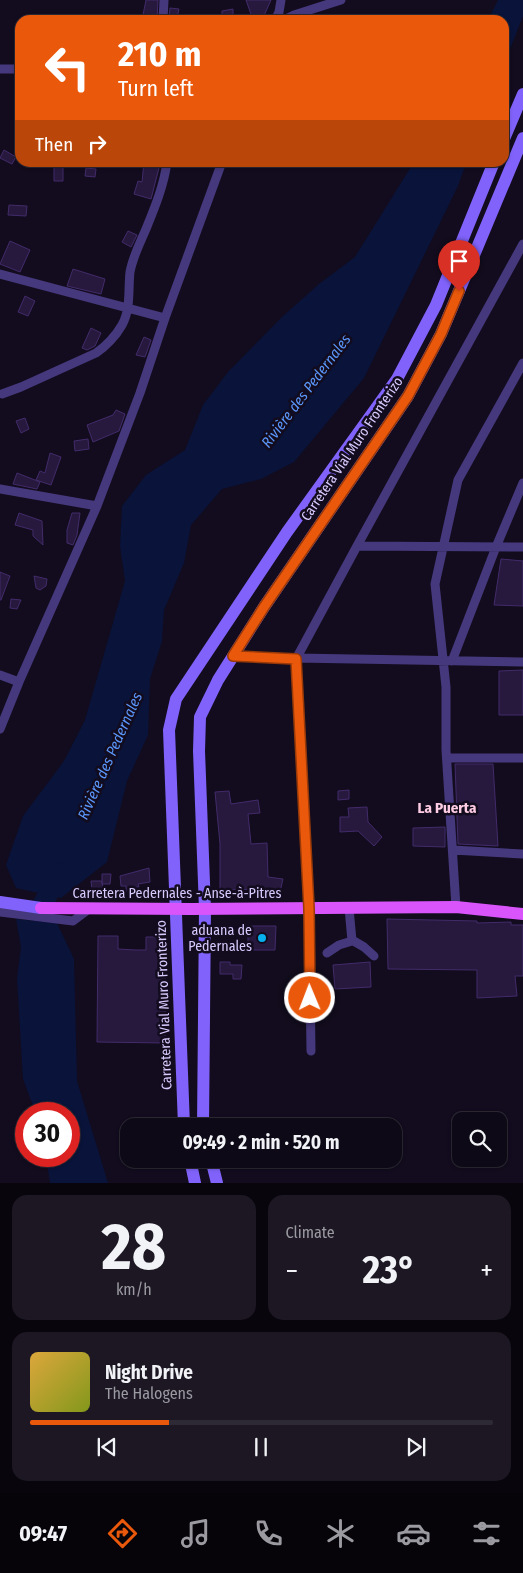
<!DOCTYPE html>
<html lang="en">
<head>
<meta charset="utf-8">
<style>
	:root { --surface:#0e0916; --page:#1c1723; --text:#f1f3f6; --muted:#9b9aa1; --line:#2e2a35; --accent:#ea580c }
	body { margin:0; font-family:"Fira Sans Condensed",sans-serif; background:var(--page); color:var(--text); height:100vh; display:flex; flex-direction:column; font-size:19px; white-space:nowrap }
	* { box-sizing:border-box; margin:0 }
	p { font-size:16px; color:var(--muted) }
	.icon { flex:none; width:28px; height:28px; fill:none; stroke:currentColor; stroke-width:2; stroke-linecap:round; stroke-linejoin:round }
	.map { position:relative; height:1183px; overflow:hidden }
	.details { display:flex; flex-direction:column; gap:12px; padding:12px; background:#08050c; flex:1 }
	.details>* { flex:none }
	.guide { position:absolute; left:15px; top:15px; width:494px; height:152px; border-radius:15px; box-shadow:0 1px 4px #0004,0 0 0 1px var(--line); background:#ea580c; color:#fff; overflow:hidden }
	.fabs { position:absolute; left:452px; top:1112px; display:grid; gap:10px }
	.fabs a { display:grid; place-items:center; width:55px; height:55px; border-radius:10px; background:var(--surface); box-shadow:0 1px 4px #0004,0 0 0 1px var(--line); font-size:25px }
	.speed { position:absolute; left:15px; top:1102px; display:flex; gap:10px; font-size:25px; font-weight:700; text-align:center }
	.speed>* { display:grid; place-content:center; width:65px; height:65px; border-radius:50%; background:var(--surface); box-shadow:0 1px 4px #0004,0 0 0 1px var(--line); line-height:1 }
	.speed .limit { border:8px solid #d22; background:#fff; color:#111 }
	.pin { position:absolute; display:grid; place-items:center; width:42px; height:42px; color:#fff; margin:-51px -21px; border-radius:50% 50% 50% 0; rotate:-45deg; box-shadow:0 0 5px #0007 }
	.pin .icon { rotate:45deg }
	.me { position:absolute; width:55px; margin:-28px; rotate:359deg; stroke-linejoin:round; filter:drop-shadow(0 0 4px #0008) }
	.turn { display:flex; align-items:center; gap:18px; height:105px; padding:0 20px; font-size:22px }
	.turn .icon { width:65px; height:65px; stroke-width:2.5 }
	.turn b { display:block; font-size:35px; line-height:42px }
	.then { display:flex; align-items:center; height:48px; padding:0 20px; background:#0003; gap:10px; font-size:19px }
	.big { font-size:38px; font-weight:700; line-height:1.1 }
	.details .card { flex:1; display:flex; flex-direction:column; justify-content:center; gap:8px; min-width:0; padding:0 18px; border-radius:15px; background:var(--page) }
	.details .dial { align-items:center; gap:0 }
	.dial b { font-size:65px; line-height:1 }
	.song { display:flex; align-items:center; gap:15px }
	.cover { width:60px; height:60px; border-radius:8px; background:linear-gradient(135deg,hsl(40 70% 55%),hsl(70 70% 35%)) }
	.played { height:5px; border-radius:2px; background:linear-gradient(90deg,var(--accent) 30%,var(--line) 30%) }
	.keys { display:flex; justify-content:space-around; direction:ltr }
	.heat { display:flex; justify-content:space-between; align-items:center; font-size:28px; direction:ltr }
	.details .tiles { flex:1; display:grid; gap:12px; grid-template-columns:1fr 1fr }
	.card:last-child { grid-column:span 2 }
	.trip { position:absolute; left:120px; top:1118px; width:282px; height:50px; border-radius:15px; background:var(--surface); box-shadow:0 1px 4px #0004,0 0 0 1px var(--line); font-weight:700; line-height:50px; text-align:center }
	.dock { display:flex; height:80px; justify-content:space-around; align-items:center; background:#060409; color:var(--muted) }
	.dock .icon { width:35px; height:35px }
	.dock .active { color:var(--accent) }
	.dock b { font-size:22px; color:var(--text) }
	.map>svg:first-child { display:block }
	.water { fill:#0a1339 }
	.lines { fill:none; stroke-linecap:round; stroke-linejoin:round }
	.river { stroke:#0a1339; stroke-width:20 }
	.building { fill:#27193e; stroke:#422b6a }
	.street { stroke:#46387c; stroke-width:9 }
	.secondary { stroke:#8163fb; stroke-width:12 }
	.primary { stroke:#d954fb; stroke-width:12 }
	.route-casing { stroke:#983908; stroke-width:12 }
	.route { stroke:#ea580c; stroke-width:9 }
	.poi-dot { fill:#06b0ee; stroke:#120c1e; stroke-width:2 }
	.labels { text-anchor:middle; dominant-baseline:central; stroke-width:5; stroke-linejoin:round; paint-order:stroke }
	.street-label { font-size:14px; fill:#d9cafe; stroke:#120c1e }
	.poi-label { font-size:14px; fill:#d9cafe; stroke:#120c1e; text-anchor:end }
	.water-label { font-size:15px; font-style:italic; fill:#5b96fb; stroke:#120c1e }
	.neighbourhood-label { font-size:15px; font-weight:bold; fill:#fecce3; stroke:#120c1e }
</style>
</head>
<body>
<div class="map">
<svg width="523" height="1183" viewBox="0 0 523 1183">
	<rect width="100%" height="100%" fill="#120c1e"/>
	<path class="water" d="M498,0H523V16L504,64V20H488Z
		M414,162L466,163L458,186L364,378L294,462L261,479L222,489L191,525L184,563L164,610L162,641L150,679L148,735L127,781L107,862L61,898L16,888L6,865L23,816L64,761L85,720L125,581L120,546L122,506L146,475L185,450L203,405L228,372L282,317L319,284L355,257Z
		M16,919L57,923L74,959L77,1081L108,1183H50L46,1156H69V1114H36L23,1079L17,978L21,947Z"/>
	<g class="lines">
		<path class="river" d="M44,928L41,908L59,872"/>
	</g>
	<path class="building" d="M146,0H158L157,20H142Z
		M246,0H271L262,20H253Z
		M170,8L179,9L177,18L169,19Z
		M233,9V20H222V11Z
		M4,150L16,157L12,164L0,158Z
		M144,162L160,164L151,199L134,194L138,181L142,182Z
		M63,165V181H54V166Z
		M86,168L96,169L95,177L85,176Z
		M9,205L27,206L26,216L8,215Z
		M128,231L137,235L131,247L122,242Z
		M10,241L30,250L20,272L0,264Z
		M73,269L105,279L101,294L67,286Z
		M25,296L35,301L28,316L18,312Z
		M91,328L101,333L95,346L87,350L82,348Z
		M144,337L151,340L145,357L136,355Z
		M116,410L125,414L119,431L93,442L87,425L113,415Z
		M25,418L29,429L21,433L16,421Z
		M88,439L89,449L75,451L74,441Z
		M50,453L61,457L51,485L36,480L40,471L45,473Z
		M17,473L40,482L37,489L13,484Z
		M19,513L42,521L43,545L33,536V530L15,525Z
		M72,513H80L77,535L73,545L67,543V530Z
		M501,559L523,561V606L494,605Z
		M0,572L10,576L1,600H0Z
		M34,576L47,579L46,586L40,590L36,588Z
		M11,599L21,600L17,609L10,608Z
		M523,670V715H499V671Z
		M455,764H493L498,846L458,844Z
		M349,790V799L338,800V791Z
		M229,791L231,804L258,800L260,813L248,814L251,844L267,843L268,877L283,879L279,896L265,897L266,889L220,890V844L215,792Z
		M367,807L368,822L382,837L374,846L358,831L340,832V817H349L348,808Z
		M445,827V847L413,846V828Z
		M149,868L150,882L138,884L139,887H135V891H126V886H121L120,876Z
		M102,874H111L110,884H102Z
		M91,881H102L103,890H92Z
		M387,919L477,921V923L511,922V925H523V976H515L517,996L477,998V970L388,969Z
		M248,926H276L275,950H248Z
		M98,936H118V949L135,950H146V937H166L165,1043L97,1042Z
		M220,962H230V965H242L241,979H233V974H220Z
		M370,962L371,987L335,989L333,965Z"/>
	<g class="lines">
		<path class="street" d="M163,20L164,0
			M275,20L279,12L281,0
			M284,20L294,15L341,0
			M0,69H20
			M0,274L165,318
			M2,394L21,387L96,353C105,347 116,336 122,325C131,309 128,290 130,272C133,256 140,243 146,229C155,207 164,185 167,162
			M0,489L97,506
			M357,546L523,244
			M233,657L523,662
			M452,661L496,547L523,483
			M0,675L19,682
			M0,729L19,682L97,506L140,393L165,318L222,162
			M447,758H523
			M453,850L523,854
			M456,907L446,750V687L435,584L458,480L523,363
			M0,912L73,921L89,909
			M352,940L364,947L374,956
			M327,953L339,945L352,941L349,908
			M311,1051L309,908L296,659L357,546L523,547"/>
		<path class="secondary" d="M504,139L523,94
			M0,902L41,908
			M184,1126L169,730L176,699L287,532L397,379L436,305L494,162
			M203,1126L205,909L199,751L200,717L218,680L264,607L408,396L441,334L523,138
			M190,1159L195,1183
			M211,1159L217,1183"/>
		<path class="primary" d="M41,908L191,909L456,907L523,914"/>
	</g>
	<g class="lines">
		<g class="route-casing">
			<path id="route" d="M310,998L309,908L296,659L233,656L264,607L408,396L441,334L459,291"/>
		</g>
		<use href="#route" class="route"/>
	</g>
	<circle class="poi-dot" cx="262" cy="938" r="5"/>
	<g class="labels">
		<g class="street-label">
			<text transform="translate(352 449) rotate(-56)">Carretera Vial Muro Fronterizo</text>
			<text x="177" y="893">Carretera Pedernales - Anse-à-Pitres</text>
			<text transform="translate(164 1005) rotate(-92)">Carretera Vial Muro Fronterizo</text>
		</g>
		<g class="poi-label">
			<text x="252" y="930">aduana de<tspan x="252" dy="16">Pedernales</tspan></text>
		</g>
		<g class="water-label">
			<text transform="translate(306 391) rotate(-53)">Rivière des Pedernales</text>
			<text transform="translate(110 756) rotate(-66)">Rivière des Pedernales</text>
		</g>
		<g class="neighbourhood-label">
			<text x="447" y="808">La Puerta</text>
		</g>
	</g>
</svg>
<div class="fabs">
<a><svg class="icon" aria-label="search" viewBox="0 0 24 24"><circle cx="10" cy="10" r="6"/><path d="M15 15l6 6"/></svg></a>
</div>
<div class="speed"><div class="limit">30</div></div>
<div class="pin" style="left:459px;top:291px;background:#d93025"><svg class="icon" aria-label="arrive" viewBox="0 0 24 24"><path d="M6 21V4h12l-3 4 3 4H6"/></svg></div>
<svg class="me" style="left:310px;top:998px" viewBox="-20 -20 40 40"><circle r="17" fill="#ea580c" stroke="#fff" stroke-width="3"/><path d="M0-11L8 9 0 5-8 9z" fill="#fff"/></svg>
<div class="trip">09:49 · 2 min · 520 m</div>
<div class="guide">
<div class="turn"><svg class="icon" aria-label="left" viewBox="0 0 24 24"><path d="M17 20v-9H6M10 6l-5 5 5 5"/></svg><div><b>210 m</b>Turn left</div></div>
<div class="then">Then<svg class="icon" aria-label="right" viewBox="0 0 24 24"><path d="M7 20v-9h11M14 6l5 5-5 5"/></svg></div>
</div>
</div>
<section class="details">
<div class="tiles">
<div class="card dial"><b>28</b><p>km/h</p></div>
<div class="card"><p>Climate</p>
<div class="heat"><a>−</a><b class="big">23°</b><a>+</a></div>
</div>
<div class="card">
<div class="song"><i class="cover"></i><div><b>Night Drive</b><p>The Halogens</p></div></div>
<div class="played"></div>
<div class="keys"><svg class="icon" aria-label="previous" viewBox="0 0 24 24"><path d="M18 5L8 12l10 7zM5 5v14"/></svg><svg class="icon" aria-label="pause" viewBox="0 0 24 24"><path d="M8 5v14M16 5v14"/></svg><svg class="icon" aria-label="next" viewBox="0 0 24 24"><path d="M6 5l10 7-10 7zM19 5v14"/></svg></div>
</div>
</div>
</section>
<nav class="dock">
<b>09:47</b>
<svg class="icon active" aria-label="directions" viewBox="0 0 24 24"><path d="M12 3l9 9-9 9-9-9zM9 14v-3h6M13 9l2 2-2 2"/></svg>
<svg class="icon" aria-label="music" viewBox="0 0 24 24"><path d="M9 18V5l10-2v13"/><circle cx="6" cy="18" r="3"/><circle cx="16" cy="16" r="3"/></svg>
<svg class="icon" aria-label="phone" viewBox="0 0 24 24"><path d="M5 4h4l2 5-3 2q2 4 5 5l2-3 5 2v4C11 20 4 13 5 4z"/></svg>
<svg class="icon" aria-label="climate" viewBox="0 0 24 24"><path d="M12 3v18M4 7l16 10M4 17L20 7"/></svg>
<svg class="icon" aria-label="car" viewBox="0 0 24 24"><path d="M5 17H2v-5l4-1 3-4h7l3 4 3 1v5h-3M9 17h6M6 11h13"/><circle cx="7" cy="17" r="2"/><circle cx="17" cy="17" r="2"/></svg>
<svg class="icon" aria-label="filters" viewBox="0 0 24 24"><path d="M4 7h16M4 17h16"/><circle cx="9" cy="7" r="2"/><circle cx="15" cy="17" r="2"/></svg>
</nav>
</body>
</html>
